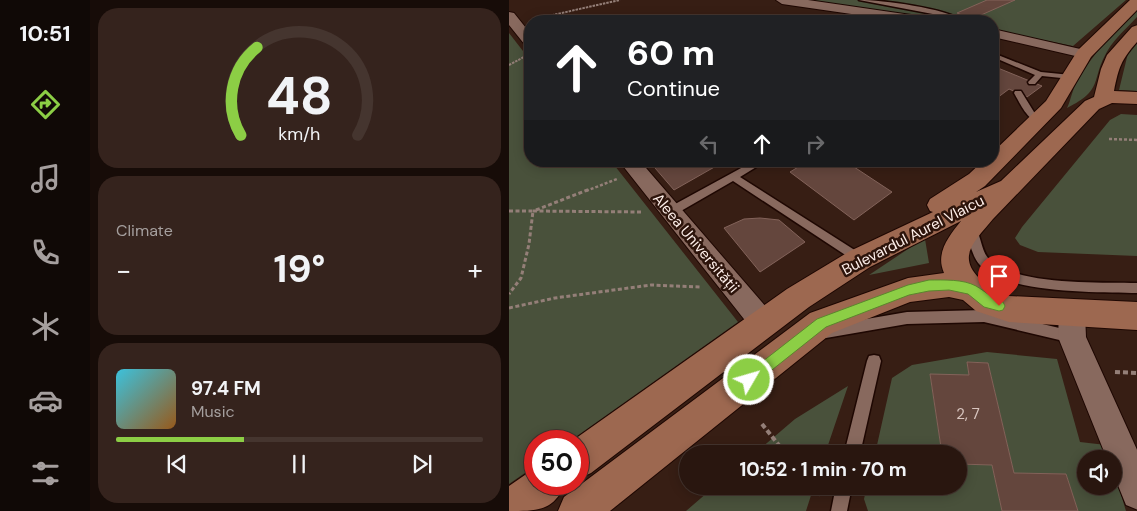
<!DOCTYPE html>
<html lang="en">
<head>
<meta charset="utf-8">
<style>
	:root { --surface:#29160f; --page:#35231d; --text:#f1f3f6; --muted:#a59f9e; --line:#45352f; --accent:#8cce45 }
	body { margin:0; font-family:"DM Sans",sans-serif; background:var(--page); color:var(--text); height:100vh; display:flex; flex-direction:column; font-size:19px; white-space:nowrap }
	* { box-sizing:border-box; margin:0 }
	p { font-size:16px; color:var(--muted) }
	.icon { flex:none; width:28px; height:28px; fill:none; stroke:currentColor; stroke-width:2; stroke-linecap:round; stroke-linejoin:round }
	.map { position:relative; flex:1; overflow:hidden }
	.side { display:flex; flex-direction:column; gap:8px; padding:8px; background:#170c08; width:419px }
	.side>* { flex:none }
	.hud { position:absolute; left:15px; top:15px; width:475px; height:152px; border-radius:20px; box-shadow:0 2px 12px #0003,0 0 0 1px var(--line); background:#202124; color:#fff; overflow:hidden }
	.buttons { position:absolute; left:568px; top:450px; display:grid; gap:10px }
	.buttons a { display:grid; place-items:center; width:45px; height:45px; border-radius:50%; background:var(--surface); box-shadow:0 2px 12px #0003,0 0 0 1px var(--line); font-size:25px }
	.speed { position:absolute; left:15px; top:430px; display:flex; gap:10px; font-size:25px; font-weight:700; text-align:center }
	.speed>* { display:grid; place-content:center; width:65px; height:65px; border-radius:50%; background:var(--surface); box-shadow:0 2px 12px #0003,0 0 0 1px var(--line); line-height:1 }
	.speed .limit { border:8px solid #d22; background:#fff; color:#111 }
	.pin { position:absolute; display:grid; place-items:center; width:42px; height:42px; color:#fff; margin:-51px -21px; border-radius:50% 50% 50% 0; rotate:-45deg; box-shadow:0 0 5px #0007 }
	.pin .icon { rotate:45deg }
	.me { position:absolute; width:55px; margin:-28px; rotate:52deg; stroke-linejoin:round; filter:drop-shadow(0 0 4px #0008) }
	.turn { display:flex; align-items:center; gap:18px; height:105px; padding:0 20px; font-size:22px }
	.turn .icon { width:65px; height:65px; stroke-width:2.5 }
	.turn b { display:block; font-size:35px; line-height:42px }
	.lanes { display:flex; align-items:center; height:48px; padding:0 20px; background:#0003; justify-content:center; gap:25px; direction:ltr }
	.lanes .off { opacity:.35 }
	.big { font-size:38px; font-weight:700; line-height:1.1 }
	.side .tile { flex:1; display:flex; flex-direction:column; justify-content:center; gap:8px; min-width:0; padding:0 18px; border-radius:20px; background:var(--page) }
	.side .dial { align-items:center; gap:0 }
	.dial svg { height:130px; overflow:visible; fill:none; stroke:var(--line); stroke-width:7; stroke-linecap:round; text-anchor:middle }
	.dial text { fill:var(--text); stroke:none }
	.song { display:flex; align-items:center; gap:15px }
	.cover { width:60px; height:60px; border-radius:8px; background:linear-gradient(135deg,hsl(190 70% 55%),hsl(30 70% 35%)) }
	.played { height:5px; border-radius:2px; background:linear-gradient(90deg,var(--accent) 35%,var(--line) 35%) }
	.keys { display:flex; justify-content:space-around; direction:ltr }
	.heat { display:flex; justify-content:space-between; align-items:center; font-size:28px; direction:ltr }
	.trip { position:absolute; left:170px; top:445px; width:288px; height:50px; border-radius:25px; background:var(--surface); box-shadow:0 2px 12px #0003,0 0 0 1px var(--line); font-weight:700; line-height:50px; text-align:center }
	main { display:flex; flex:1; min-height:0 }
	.tabs { display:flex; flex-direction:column; width:90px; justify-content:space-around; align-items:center; background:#100906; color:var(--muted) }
	.tabs .icon { width:35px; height:35px }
	.tabs .active { color:var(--accent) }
	.tabs b { font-size:22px; color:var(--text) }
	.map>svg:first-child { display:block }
	.green { fill:#49513b }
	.building { fill:#64463d; stroke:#83635a }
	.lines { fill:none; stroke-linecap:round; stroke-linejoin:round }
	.service-casing { stroke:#1e0702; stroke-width:3 }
	.minor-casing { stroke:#1e0702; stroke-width:2 }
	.secondary-casing { stroke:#1e0702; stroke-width:2 }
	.path-far3 { stroke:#947f78; stroke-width:2; stroke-dasharray:2.5 1; stroke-linecap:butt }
	.path-far2 { stroke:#947f78; stroke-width:2.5; stroke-dasharray:3 2; stroke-linecap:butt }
	.path-far1 { stroke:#947f78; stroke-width:3; stroke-dasharray:4 2.5; stroke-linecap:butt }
	.path { stroke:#947f78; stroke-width:4; stroke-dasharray:5 3; stroke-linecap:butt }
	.service { fill:#88695e; fill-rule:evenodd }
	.minor { fill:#88695e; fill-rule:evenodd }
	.secondary { fill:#9d6850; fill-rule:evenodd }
	.route { fill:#8cce45; stroke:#5b862d }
	.labels { text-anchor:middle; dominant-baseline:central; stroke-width:5; stroke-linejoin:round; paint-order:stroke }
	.street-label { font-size:15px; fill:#feefea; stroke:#2d140b }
	.near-number-label { font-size:15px; fill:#d8c5bf }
</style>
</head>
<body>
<main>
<nav class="tabs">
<b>10:51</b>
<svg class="icon active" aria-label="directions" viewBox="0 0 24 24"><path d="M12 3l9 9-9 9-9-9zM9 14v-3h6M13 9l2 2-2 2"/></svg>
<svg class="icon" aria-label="music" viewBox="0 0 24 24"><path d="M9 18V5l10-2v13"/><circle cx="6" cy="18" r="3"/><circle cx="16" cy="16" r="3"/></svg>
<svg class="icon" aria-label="phone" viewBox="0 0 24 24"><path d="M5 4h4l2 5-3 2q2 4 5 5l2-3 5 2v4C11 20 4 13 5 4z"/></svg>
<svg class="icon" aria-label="climate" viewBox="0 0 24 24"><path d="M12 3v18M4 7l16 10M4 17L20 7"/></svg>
<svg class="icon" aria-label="car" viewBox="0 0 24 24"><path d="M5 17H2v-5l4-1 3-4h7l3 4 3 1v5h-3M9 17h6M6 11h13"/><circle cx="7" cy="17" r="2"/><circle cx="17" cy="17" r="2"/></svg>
<svg class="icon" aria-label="filters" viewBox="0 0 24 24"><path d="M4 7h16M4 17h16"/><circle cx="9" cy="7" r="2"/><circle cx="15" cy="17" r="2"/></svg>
</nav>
<section class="side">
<div class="tile dial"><svg viewBox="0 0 100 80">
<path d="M14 69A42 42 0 1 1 86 69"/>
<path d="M14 69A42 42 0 0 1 24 15" stroke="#8cce45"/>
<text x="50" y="56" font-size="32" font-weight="700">48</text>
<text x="50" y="72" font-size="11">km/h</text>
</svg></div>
<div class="tile"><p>Climate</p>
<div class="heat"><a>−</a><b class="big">19°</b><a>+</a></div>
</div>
<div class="tile">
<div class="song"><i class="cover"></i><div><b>97.4 FM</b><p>Music</p></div></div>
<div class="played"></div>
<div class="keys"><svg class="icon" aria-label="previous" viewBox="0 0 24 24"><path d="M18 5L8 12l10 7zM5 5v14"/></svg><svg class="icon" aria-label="pause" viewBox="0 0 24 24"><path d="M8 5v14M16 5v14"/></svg><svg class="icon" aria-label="next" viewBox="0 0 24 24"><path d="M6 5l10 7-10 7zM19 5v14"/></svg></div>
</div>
</section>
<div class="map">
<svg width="629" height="511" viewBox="0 0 629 511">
	<rect width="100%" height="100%" fill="#371e14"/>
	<path class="green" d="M288,0H617L564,46L484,30V21H425Z
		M628,10V17C619,27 606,38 599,50C581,80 596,89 558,108C562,100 563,90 568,82C585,52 603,33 628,10Z
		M0,33L21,60V161H102L229,322L61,441H26V466L0,484Z
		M628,41V91L610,90L620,49Z
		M612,114L628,115V256L529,252L511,245L506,238L513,227L601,120Z
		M414,239H416L420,263L360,275Z
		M478,352L548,359L571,442L597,445L601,459H576V486H604V468L617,511H569L557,474L505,473L479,363L458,362L460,375H421L433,454H366L383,378L403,365Z
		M339,386L316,454H245L286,419Z
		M449,464L483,465L493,511H359L355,499L358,486H449Z
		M206,486H305L297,511H177Z"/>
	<path class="building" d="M478,0H506L463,19L448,13Z
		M484,66L533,86L518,97L500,89L484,101Z
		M140,161H216L165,190Z
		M299,161H336L383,192L345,220L281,172Z
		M251,218L270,220L296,242L251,272L215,228L235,219Z
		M458,362L479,363L505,473L557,474L569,511H493L483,465L449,464V454H433L421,374L460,375Z"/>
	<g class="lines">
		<g class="service-casing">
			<path id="service" d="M350,0C374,0 436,8 455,21H447L429,15Z
				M484,53L532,72L562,75L566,77L562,79L533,76L526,84H520L519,82L526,75L484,57Z
				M506,91H512L525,112L533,118V122C519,123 511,103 505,93Z
				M245,161H257L231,177L355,256L357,259L355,262H347L224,181L165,215H157L156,212L157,209Z
				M462,224C472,227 471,252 481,260C511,286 589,282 629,283V293C591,292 493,294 470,264C462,254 460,240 457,228Z
				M475,310L563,331L568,333L569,337L568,341L563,343L475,322L398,324L317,338L312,336L311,332L312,328L317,326L398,312Z
				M365,355L370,356L372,361L351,454H335L358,361L360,356Z
				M327,486H343L338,511H322Z"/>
		</g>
		<g class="minor-casing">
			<path id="minor" d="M267,0H299L416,17L423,21H391L273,4Z
				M0,12L5,13L21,33V46L16,45L0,25Z
				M484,29L580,51L582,54L580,57L575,58L484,37Z
				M110,161H131L264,315L268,324L264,333L255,336L246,333Z
				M563,302L572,306L576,314L577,337L629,452V510L617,505L604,473V459H598L549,337L550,314L554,306Z"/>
		</g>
		<g class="secondary-casing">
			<path id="secondary" d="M621,0H629V9L582,57L552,108L476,186L467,192L492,181L576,101L585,97L592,69L598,55L623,27L629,25V41C612,60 610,67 605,91L629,92V104L603,103L590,109L484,219C468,239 447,255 470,278C479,287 488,292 500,296L629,302V330L500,322L467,311L454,300L440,297L401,302L323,333L101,511H49L55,497L301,313L399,278L435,273C426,253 440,236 452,221L361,267L300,307L82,473L69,479V441H63L278,289L341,251L424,212L421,211L418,205L421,199L460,174L474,161H484V152L537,101L569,50Z
				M26,468V484H56C45,511 28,511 0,511V486Z"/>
		</g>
		<path class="path-far3" d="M30,21L39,16L111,0
			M0,65L15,57"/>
		<path class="path-far2" d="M600,139L629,140
			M77,191L108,179"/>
		<path class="path-far1" d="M27,210L81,189
			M0,211H24L20,244L12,278L0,294
			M24,211L134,212
			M0,308L46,298L142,285L192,287"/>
		<path class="path" d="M606,372L629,373
			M253,424L277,454
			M304,486L312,495"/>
		<use href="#service" class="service"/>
		<use href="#minor" class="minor"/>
		<use href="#secondary" class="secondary"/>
	</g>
	<path class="route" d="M420,280C435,280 454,279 467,286C477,292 483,298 494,302L496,306L494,310L490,311L475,307L459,294L440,290L420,291L400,295L317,327L244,385L240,387L235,385L232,380L235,376L308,319L399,285Z"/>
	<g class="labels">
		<g class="street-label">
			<text transform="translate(404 235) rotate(-27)">Bulevardul Aurel Vlaicu</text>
			<text transform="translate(187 243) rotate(50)">Aleea Universității</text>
		</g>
		<g class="near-number-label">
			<text x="459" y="414">2, 7</text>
		</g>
	</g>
</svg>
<div class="buttons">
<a><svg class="icon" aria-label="sound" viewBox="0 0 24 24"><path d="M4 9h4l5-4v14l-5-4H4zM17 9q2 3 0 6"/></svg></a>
</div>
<div class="speed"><div class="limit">50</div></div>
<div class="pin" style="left:490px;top:306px;background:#d93025"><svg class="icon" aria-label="arrive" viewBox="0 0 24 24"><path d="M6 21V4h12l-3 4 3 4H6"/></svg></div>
<svg class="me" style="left:240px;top:380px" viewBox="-20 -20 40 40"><circle r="17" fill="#8cce45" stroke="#fff" stroke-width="3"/><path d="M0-11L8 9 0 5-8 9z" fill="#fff"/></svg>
<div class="trip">10:52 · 1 min · 70 m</div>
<div class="hud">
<div class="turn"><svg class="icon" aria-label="ahead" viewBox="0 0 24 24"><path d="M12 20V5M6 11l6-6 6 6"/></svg><div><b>60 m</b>Continue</div></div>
<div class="lanes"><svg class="icon off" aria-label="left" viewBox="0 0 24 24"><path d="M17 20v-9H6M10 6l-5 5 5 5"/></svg><svg class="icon" aria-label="ahead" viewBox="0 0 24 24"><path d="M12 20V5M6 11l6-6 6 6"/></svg><svg class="icon off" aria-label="right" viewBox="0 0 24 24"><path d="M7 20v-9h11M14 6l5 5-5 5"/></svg></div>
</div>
</div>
</main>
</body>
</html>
